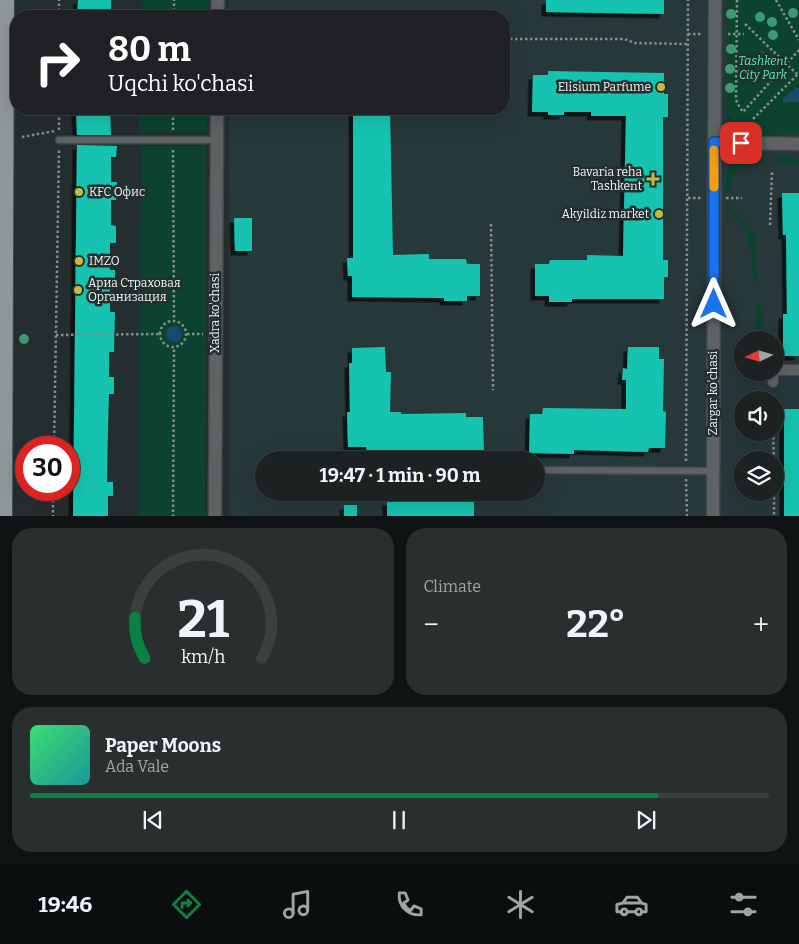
<!DOCTYPE html>
<html lang="en">
<head>
<meta charset="utf-8">
<style>
	:root { --surface:#1c2222; --page:#292f2f; --text:#f1f3f6; --muted:#a0a4a5; --line:#3a3f40; --accent:#0b8043 }
	body { margin:0; font-family:Bitter,serif; background:var(--page); color:var(--text); height:100vh; display:flex; flex-direction:column; font-size:19px; white-space:nowrap }
	* { box-sizing:border-box; margin:0 }
	p { font-size:16px; color:var(--muted) }
	.icon { flex:none; width:28px; height:28px; fill:none; stroke:currentColor; stroke-width:2; stroke-linecap:round; stroke-linejoin:round }
	.map { position:relative; height:516px; overflow:hidden }
	.panel { display:flex; flex-direction:column; gap:12px; padding:12px; background:#0f1313; flex:1 }
	.panel>* { flex:none }
	.guide { position:absolute; left:10px; top:10px; width:500px; height:105px; border-radius:20px; box-shadow:0 5px 20px #0002,0 0 0 1px var(--line); background:#202124; color:#fff; overflow:hidden }
	.needle { width:32px; rotate:265deg }
	.buttons { position:absolute; left:734px; top:331px; display:grid; gap:10px }
	.buttons a { display:grid; place-items:center; width:50px; height:50px; border-radius:50%; background:var(--surface); box-shadow:0 5px 20px #0002,0 0 0 1px var(--line); font-size:25px }
	.speed { position:absolute; left:15px; top:436px; display:flex; gap:10px; font-size:25px; font-weight:700; text-align:center }
	.speed>* { display:grid; place-content:center; width:65px; height:65px; border-radius:50%; background:var(--surface); box-shadow:0 5px 20px #0002,0 0 0 1px var(--line); line-height:1 }
	.speed .limit { border:8px solid #d22; background:#fff; color:#111 }
	.pin { position:absolute; display:grid; place-items:center; width:42px; height:42px; color:#fff; margin:-21px; border-radius:10px; box-shadow:0 2px 8px #0006 }
	.me { position:absolute; width:55px; margin:-28px; rotate:0deg; stroke-linejoin:round; filter:drop-shadow(0 0 4px #0008) }
	.turn { display:flex; align-items:center; gap:18px; height:105px; padding:0 15px; font-size:22px }
	.turn .icon { width:65px; height:65px; stroke-width:2.5 }
	.turn b { display:block; font-size:35px; line-height:42px }
	.big { font-size:38px; font-weight:700; line-height:1.1 }
	.panel .card { flex:1; display:flex; flex-direction:column; justify-content:center; gap:8px; min-width:0; padding:0 18px; border-radius:20px; background:var(--page) }
	.panel .dial { align-items:center; gap:0 }
	.dial svg { height:130px; overflow:visible; fill:none; stroke:var(--line); stroke-width:7; stroke-linecap:round; text-anchor:middle }
	.dial text { fill:var(--text); stroke:none }
	.song { display:flex; align-items:center; gap:15px }
	.cover { width:60px; height:60px; border-radius:8px; background:linear-gradient(135deg,hsl(140 70% 55%),hsl(180 70% 35%)) }
	.played { height:5px; border-radius:2px; background:linear-gradient(90deg,var(--accent) 85%,var(--line) 85%) }
	.keys { display:flex; justify-content:space-around; direction:ltr }
	.heat { display:flex; justify-content:space-between; align-items:center; font-size:28px; direction:ltr }
	.panel .tiles { flex:1; display:grid; gap:12px; grid-template-columns:1fr 1fr }
	.card:last-child { grid-column:span 2 }
	.trip { position:absolute; left:255px; top:451px; width:290px; height:50px; border-radius:25px; background:var(--surface); box-shadow:0 5px 20px #0002,0 0 0 1px var(--line); font-weight:700; line-height:50px; text-align:center }
	.dock { display:flex; height:80px; justify-content:space-around; align-items:center; background:#0b0e0e; color:var(--muted) }
	.dock .icon { width:35px; height:35px }
	.dock .active { color:var(--accent) }
	.dock b { font-size:22px; color:var(--text) }
	.map>svg:first-child { display:block }
	.built { fill:#27383a; fill-rule:evenodd }
	.green { fill:#0b432f }
	.water { fill:#164b6b }
	.building { fill:#15c3b0; filter:url(#shadow) }
	.lines { fill:none; stroke-linecap:round; stroke-linejoin:round }
	.service-casing { stroke:#414a4a; stroke-width:9 }
	.pedestrian-casing { stroke:#414a4a; stroke-width:12 }
	.minor-casing { stroke:#414a4a; stroke-width:15 }
	.primary-casing { stroke:#414a4a; stroke-width:16 }
	.path { stroke:#868d8d; stroke-width:2.5; stroke-dasharray:2.5 2.5; stroke-linecap:butt }
	.service { stroke:#5e6263; stroke-width:6 }
	.pedestrian { stroke:#5e6263; stroke-width:10 }
	.minor { stroke:#5e6263; stroke-width:12 }
	.primary { stroke:#8f979a; stroke-width:14 }
	.tree { fill:#3d9977 }
	.route-casing { stroke:#114b97; stroke-width:12 }
	.route { stroke:#1a73e8; stroke-width:9 }
	.slow { stroke:#f59e0b; stroke-width:9 }
	.poi-dot { fill:#c3bd3f; stroke:#252e2e; stroke-width:2 }
	.labels { text-anchor:middle; dominant-baseline:central; stroke-width:5; stroke-linejoin:round; paint-order:stroke }
	.park-label { font-size:12px; font-style:italic; fill:#50f0b3; stroke:#252e2e }
	.poi-label { font-size:12px; fill:#eff5f5; stroke:#252e2e; text-anchor:end }
	.street-label { font-size:12px; fill:#eff5f5; stroke:#252e2e }
</style>
</head>
<body>
<div class="map">
<svg width="799" height="517" viewBox="0 0 799 517">
	<defs>
		<filter id="shadow"><feDropShadow dx="-4.5" dy="4.5" stdDeviation="0" flood-color="#0009"/></filter>
	</defs>
	<rect width="100%" height="100%" fill="#252e2e"/>
	<path class="built" d="M229,0H799V516H229V109H504V16H229ZM742,340H775V372H742ZM742,400H775V432H742ZM264,460H536V492H264ZM742,460H775V492H742Z"/>
	<path class="green" d="M141,0H209V16H141Z
		M727,0H799V129L794,133C773,134 742,141 728,122Z
		M139,109H207V132H139Z
		M141,146H206L205,516L139,517Z
		M746,153H765V163C745,163 733,166 732,189H726C726,173 728,159 746,153Z
		M777,155H790L799,161V165H777Z
		M729,204L756,237L757,282H753L752,249L747,244L746,231L726,207Z
		M756,304H761L763,340H757Z"/>
	<path class="water" d="M761,49L775,62L764,76L761,77Z
		M795,88H799V102H783V99Z
		M166 334a8 8 0 1 1 16 0a8 8 0 1 1-16 0Z"/>
	<path class="building" d="M78,0H111V16H77Z
		M546,0H664V14L546,12Z
		M548,71L664,73V94H668V117H663V260H668V277H664V299H572V302H549V296H535V264H549L550,260H587V255L623,256L626,116H591V112H564V115H548V112H532L533,75H548Z
		M76,109H110L111,135H77Z
		M353,109H390L393,255L429,254V259H466L467,264H480V296H467V301H444V298L352,297V276H348L347,258H353Z
		M77,145L117,146L116,157H111V182H117L116,200H111V225L116,226V243H110V270H115V286H110V312H115L114,352H109V377H114V394H109L108,429L107,482H113V496H108V517H73Z
		M782,193H799V356H783V314H787L786,235H783Z
		M234,218H252V251H235Z
		M385,347L386,372H391L390,412H401V414L466,413V417H483L484,452H466V454H367L366,447H348L347,412H350L349,363H352V348Z
		M628,347H659V359H664L663,411L666,412L665,448H649L648,452L574,450V454L529,453L530,414H542L543,408L626,409V380H622L623,368L627,369Z
		M784,409H799V517H784Z
		M387,501H474V517H387Z
		M344,505H357V517H344Z"/>
	<g class="lines">
		<g class="service-casing">
			<path id="service" d="M59,140H216
				M536,470L713,471"/>
		</g>
		<g class="pedestrian-casing">
			<path id="pedestrian" d="M775,370H799
				M773,372V382"/>
		</g>
		<g class="minor-casing">
			<path id="minor" d="M217,16L218,0
				M714,142L799,144
				M215,517L217,109
				M713,517L715,0"/>
		</g>
		<g class="primary-casing">
			<path id="primary" d="M5,517L7,0"/>
		</g>
		<path class="path" d="M737,0L736,98L737,103L743,112L799,50
			M776,0L799,40
			M59,16V0
			M174,16V0
			M745,24L799,76
			M688,34H703
			M728,34H744
			M510,39H624L635,43L688,44
			M753,119L799,73
			M59,130V109
			M173,130V109
			M22,137L55,131
			M173,150L174,320
			M688,198H701
			M726,198H742
			M491,224L493,390
			M770,225L772,171
			M160 334a13 13 0 1 1 26 0a13 13 0 1 1-26 0Z
			M187,334H203
			M56,335L160,334
			M773,432L774,460
			M54,448L59,150
			M686,461L688,0
			M20,473H26
			M686,479L687,517
			M53,490V517
			M774,492V517
			M173,517L174,347"/>
		<use href="#service" class="service"/>
		<use href="#pedestrian" class="pedestrian"/>
		<use href="#minor" class="minor"/>
		<use href="#primary" class="primary"/>
	</g>
	<g class="tree">
		<circle cx="793" cy="13" r="5"/>
		<circle cx="731" cy="14" r="5"/>
		<circle cx="760" cy="17" r="5"/>
		<circle cx="772" cy="22" r="5"/>
		<circle cx="773" cy="35" r="5"/>
		<circle cx="731" cy="49" r="5"/>
		<circle cx="730" cy="69" r="5"/>
		<circle cx="730" cy="88" r="5"/>
		<circle cx="24" cy="339" r="5"/>
	</g>
	<g class="lines">
		<g class="route-casing">
			<path id="route" d="M714,304V142L741,143"/>
		</g>
		<use href="#route" class="route"/>
		<path class="slow" d="M714,187V150"/>
	</g>
	<g class="poi-dot">
		<circle cx="661" cy="87" r="5"/>
		<path d="M650.5 171.5h5v5h5v5h-5v5h-5v-5h-5v-5h5z"/>
		<circle cx="79" cy="192" r="5"/>
		<circle cx="659" cy="214" r="5"/>
		<circle cx="79" cy="261" r="5"/>
		<circle cx="78" cy="290" r="5"/>
	</g>
	<g class="labels">
		<g class="park-label">
			<text x="763" y="61">Tashkent<tspan x="763" dy="14">City Park</tspan></text>
		</g>
		<g class="poi-label">
			<text x="651" y="87">Elisium Parfume</text>
			<text x="642" y="172">Bavaria reha<tspan x="642" dy="14">Tashkent</tspan></text>
			<text x="89" y="192" text-anchor="start">KFC Офис</text>
			<text x="649" y="214">Akyildiz market</text>
			<text x="89" y="261" text-anchor="start">IMZO</text>
			<text x="88" y="283" text-anchor="start">Ариа Страховая<tspan x="88" dy="14">Организация</tspan></text>
		</g>
		<g class="street-label">
			<text transform="translate(215 313) rotate(-90)">Xadra ko'chasi</text>
			<text transform="translate(713 393) rotate(-90)">Zargar ko'chasi</text>
		</g>
	</g>
</svg>
<div class="buttons">
<a><svg class="needle" viewBox="-14 -14 28 28"><path d="M0-13l5 13h-10z" fill="#e53935"/><path d="M0 13l5-13h-10z" fill="#a0a4a5"/></svg></a>
<a><svg class="icon" aria-label="sound" viewBox="0 0 24 24"><path d="M4 9h4l5-4v14l-5-4H4zM17 9q2 3 0 6"/></svg></a>
<a><svg class="icon" aria-label="layers" viewBox="0 0 24 24"><path d="M12 4l9 5-9 5-9-5zM3 14l9 5 9-5"/></svg></a>
</div>
<div class="speed"><div class="limit">30</div></div>
<div class="pin" style="left:741px;top:143px;background:#d93025"><svg class="icon" aria-label="arrive" viewBox="0 0 24 24"><path d="M6 21V4h12l-3 4 3 4H6"/></svg></div>
<svg class="me" style="left:714px;top:304px" viewBox="-20 -20 40 40"><path d="M0-17L14 15 0 8-14 15z" fill="#1a73e8" stroke="#fff" stroke-width="4"/></svg>
<div class="trip">19:47 · 1 min · 90 m</div>
<div class="guide">
<div class="turn"><svg class="icon" aria-label="right" viewBox="0 0 24 24"><path d="M7 20v-9h11M14 6l5 5-5 5"/></svg><div><b>80 m</b>Uqchi ko'chasi</div></div>
</div>
</div>
<section class="panel">
<div class="tiles">
<div class="card dial"><svg viewBox="0 0 100 80">
<path d="M14 69A42 42 0 1 1 86 69"/>
<path d="M14 69A42 42 0 0 1 8 44" stroke="#0b8043"/>
<text x="50" y="56" font-size="32" font-weight="700">21</text>
<text x="50" y="72" font-size="11">km/h</text>
</svg></div>
<div class="card"><p>Climate</p>
<div class="heat"><a>−</a><b class="big">22°</b><a>+</a></div>
</div>
<div class="card">
<div class="song"><i class="cover"></i><div><b>Paper Moons</b><p>Ada Vale</p></div></div>
<div class="played"></div>
<div class="keys"><svg class="icon" aria-label="previous" viewBox="0 0 24 24"><path d="M18 5L8 12l10 7zM5 5v14"/></svg><svg class="icon" aria-label="pause" viewBox="0 0 24 24"><path d="M8 5v14M16 5v14"/></svg><svg class="icon" aria-label="next" viewBox="0 0 24 24"><path d="M6 5l10 7-10 7zM19 5v14"/></svg></div>
</div>
</div>
</section>
<nav class="dock">
<b>19:46</b>
<svg class="icon active" aria-label="directions" viewBox="0 0 24 24"><path d="M12 3l9 9-9 9-9-9zM9 14v-3h6M13 9l2 2-2 2"/></svg>
<svg class="icon" aria-label="music" viewBox="0 0 24 24"><path d="M9 18V5l10-2v13"/><circle cx="6" cy="18" r="3"/><circle cx="16" cy="16" r="3"/></svg>
<svg class="icon" aria-label="phone" viewBox="0 0 24 24"><path d="M5 4h4l2 5-3 2q2 4 5 5l2-3 5 2v4C11 20 4 13 5 4z"/></svg>
<svg class="icon" aria-label="climate" viewBox="0 0 24 24"><path d="M12 3v18M4 7l16 10M4 17L20 7"/></svg>
<svg class="icon" aria-label="car" viewBox="0 0 24 24"><path d="M5 17H2v-5l4-1 3-4h7l3 4 3 1v5h-3M9 17h6M6 11h13"/><circle cx="7" cy="17" r="2"/><circle cx="17" cy="17" r="2"/></svg>
<svg class="icon" aria-label="filters" viewBox="0 0 24 24"><path d="M4 7h16M4 17h16"/><circle cx="9" cy="7" r="2"/><circle cx="15" cy="17" r="2"/></svg>
</nav>
</body>
</html>
